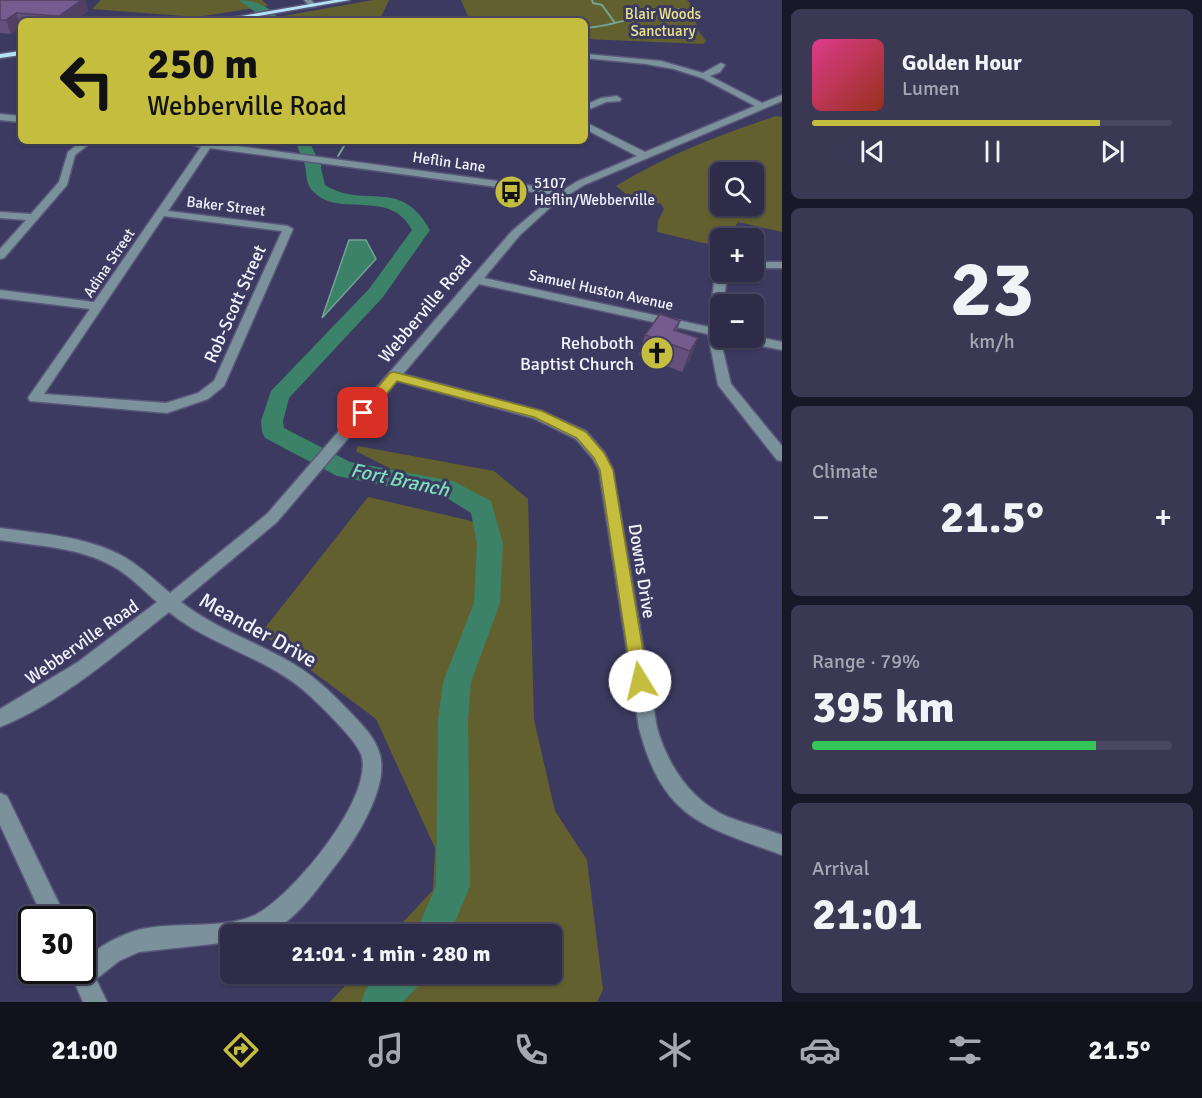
<!DOCTYPE html>
<html lang="en">
<head>
<meta charset="utf-8">
<style>
	:root { --surface:#2e2c49; --page:#3a3853; --text:#f1f3f6; --muted:#a7a7b4; --line:#494861; --accent:#c4bd3e }
	body { margin:0; font-family:Signika,sans-serif; background:var(--page); color:var(--text); height:100vh; display:flex; flex-direction:column; font-size:22px; white-space:nowrap }
	* { box-sizing:border-box; margin:0 }
	p { font-size:20px; color:var(--muted) }
	.icon { flex:none; width:33px; height:33px; fill:none; stroke:currentColor; stroke-width:2; stroke-linecap:round; stroke-linejoin:round }
	.map { position:relative; flex:1; overflow:hidden }
	.panel { display:flex; flex-direction:column; gap:9px; padding:9px; background:#191828; width:420px }
	.panel>* { flex:none }
	.hud { position:absolute; left:18px; top:18px; width:570px; height:126px; border-radius:9px; box-shadow:0 2px 4px #0004,0 0 0 2px var(--line); background:#c4bd3e; color:#111; overflow:hidden }
	.tools { position:absolute; left:710px; top:162px; display:grid; gap:12px }
	.tools a { display:grid; place-items:center; width:54px; height:54px; border-radius:9px; background:var(--surface); box-shadow:0 2px 4px #0004,0 0 0 2px var(--line); font-size:30px }
	.speed { position:absolute; left:18px; top:906px; display:flex; gap:12px; font-size:30px; font-weight:700; text-align:center }
	.speed>* { display:grid; place-content:center; width:78px; height:78px; border-radius:50%; background:var(--surface); box-shadow:0 2px 4px #0004,0 0 0 2px var(--line); line-height:1 }
	.speed .limit { border:3px solid #111; border-radius:9px; background:#fff; color:#111 }
	.pin { position:absolute; display:grid; place-items:center; width:51px; height:51px; color:#fff; margin:-26px; border-radius:12px; box-shadow:0 3px 9px #0006 }
	.me { position:absolute; width:66px; margin:-33px; rotate:351deg; stroke-linejoin:round; filter:drop-shadow(0 0 4px #0008) }
	.turn { display:flex; align-items:center; gap:21px; height:126px; padding:0 30px; font-size:27px }
	.turn .icon { width:78px; height:78px; stroke-width:2.5 }
	.turn b { display:block; font-size:42px; line-height:51px }
	.big { font-size:45px; font-weight:700; line-height:1.1 }
	.panel .widget { flex:1; display:flex; flex-direction:column; justify-content:center; gap:9px; min-width:0; padding:0 21px; border-radius:9px; background:var(--page) }
	.panel .dial { align-items:center; gap:0 }
	.dial b { font-size:78px; line-height:1 }
	.song { display:flex; align-items:center; gap:18px }
	.cover { width:72px; height:72px; border-radius:9px; background:linear-gradient(135deg,hsl(330 70% 55%),hsl(10 70% 35%)) }
	.played { height:6px; border-radius:3px; background:linear-gradient(90deg,var(--accent) 80%,var(--line) 80%) }
	.keys { display:flex; justify-content:space-around; direction:ltr }
	.heat { display:flex; justify-content:space-between; align-items:center; font-size:33px; direction:ltr }
	.charge { height:9px; border-radius:4px; background:linear-gradient(90deg,#34c759 79%,var(--line) 0) }
	.trip { position:absolute; left:220px; top:924px; width:342px; height:60px; border-radius:9px; background:var(--surface); box-shadow:0 2px 4px #0004,0 0 0 2px var(--line); font-weight:700; line-height:60px; text-align:center }
	.tabs { display:flex; height:96px; justify-content:space-around; align-items:center; background:#12121d; color:var(--muted) }
	.tabs .icon { width:42px; height:42px }
	.tabs .on { color:var(--accent) }
	.tabs b { font-size:27px; color:var(--text) }
	main { display:flex; flex:1; min-height:0 }
	.map>svg:first-child { display:block }
	.green { fill:#62602f; fill-rule:evenodd }
	.water { fill:#3c8268; stroke:#73a494; stroke-width:1.5 }
	.lines { fill:none; stroke-linecap:round; stroke-linejoin:round }
	.stream { stroke:#73a494; stroke-width:2 }
	.river { fill:#3c8268; fill-rule:evenodd }
	.minor-casing { stroke:#5a587a; stroke-width:3 }
	.major-casing { stroke:#5a587a; stroke-width:3 }
	.minor { fill:#7b929c; fill-rule:evenodd }
	.major { fill:#b4e3f7; fill-rule:evenodd }
	.wall { fill:#654f7b }
	.shaded-wall { fill:#524064 }
	.building { fill:#755c8f; stroke:#524064; stroke-width:1.5 }
	.route { fill:#c4bd3e; stroke:#7f7b28; stroke-width:1.5 }
	.labels { text-anchor:middle; dominant-baseline:central; stroke-width:6; stroke-linejoin:round; paint-order:stroke }
	.far-park-label { font-size:15px; fill:#e9e58a; stroke:#3d3a61 }
	.far-street-label { font-size:15px; fill:#f3f3fc; stroke:#3d3a61 }
	.far-poi-label { font-size:15px; fill:#f3f3fc; stroke:#3d3a61; text-anchor:start }
	.street-label { font-size:18px; fill:#f3f3fc; stroke:#3d3a61 }
	.poi-label { font-size:18px; fill:#f3f3fc; stroke:#3d3a61; text-anchor:end }
	.water-label { font-size:20px; font-style:italic; fill:#7be2b9; stroke:#3d3a61 }
	.near-street-label { font-size:21px; fill:#f3f3fc; stroke:#3d3a61 }
</style>
</head>
<body>
<main>
<div class="map">
<svg width="782" height="1002" viewBox="0 0 782 1002">
	<rect width="100%" height="100%" fill="#3d3a61"/>
	<path class="green" d="M101,0H262L268,6L197,17L92,9Z
		M373,0H389L379,21H255Z
		M461,0H687L695,9L693,16L696,21L697,29L706,41L703,44L585,39V21H470Z
		M776,116L782,117V232L738,222L728,238H720V247L657,232L658,221L664,209L661,204L628,196L616,186C667,155 720,135 776,116ZM753,172V206H720V172Z
		M358,446L494,471L528,499L534,720L555,811L587,860L603,990L597,1002H330L356,974H552V934H392L433,890L435,848L376,719L261,633L368,497L467,520L494,530L487,506L459,488L391,469L356,451Z"/>
	<path class="water" d="M349,240H366L376,259L322,318Z"/>
	<g class="lines">
		<path class="stream" d="M592,0L593,3L602,5L615,23
			M585,28C617,26 646,12 678,9
			M338,156L347,141
			M313,170L320,166"/>
		<path class="river" d="M239,0C253,0 274,7 279,21H267Z
			M295,141H309L320,164L325,185C365,210 400,176 430,230L383,297L289,398L283,421L284,428L350,462L453,481L491,501L503,544L500,603L471,682L468,720L470,886L450,934H415L436,886L438,720L443,682L474,603L477,544L471,513L447,498L337,476L265,438L262,432L261,421L271,391L369,289L412,230C389,186 337,221 311,189C305,181 307,171 304,162C301,155 298,148 295,141Z
			M380,974H422L417,987L403,1002H361L366,989Z"/>
		<g class="minor-casing">
			<path id="minor" d="M304,0H311L317,6L311,7Z
				M585,54L661,61L703,73L721,63L725,65L720,72L710,76L762,103L782,95V101L584,185L554,204L520,235L484,278L709,327L714,283L726,272H737L726,284L723,304H720V338L731,384L782,446V461L777,460L718,385L708,334L479,284L403,374L542,411L586,431L604,452L613,470L657,728C668,766 691,801 728,817C746,824 764,828 782,835V855C702,826 663,819 639,728L599,470L593,459L576,439L533,418L397,381L277,522L181,602C213,627 251,640 285,659C311,673 329,690 349,711C361,724 375,736 380,755C389,787 355,841 335,866C316,890 294,925 263,934C254,937 241,934 231,934V942L139,952L119,961L96,979L107,1002H83L69,970H82V960C90,957 97,949 104,945C114,939 127,933 138,930C172,921 224,930 255,915C291,898 376,796 361,754C356,740 322,707 310,696C270,658 212,647 169,612C118,652 61,703 0,727V709L78,662L157,602C143,590 130,576 114,567C80,547 38,546 0,540V528C42,534 88,536 126,558C142,568 156,581 170,593L267,514L512,231L555,195L210,148L168,211L288,226L293,229L224,386L208,399L167,413L30,401L28,398L30,395L90,309L0,298V290L94,302L201,147L176,141H201L563,190L578,181L637,156L585,129V122L645,152L755,106L702,78L674,69L646,64L585,58ZM164,216L282,231L214,381L198,393L166,403L44,394Z
				M617,96L621,99L620,101L606,102L585,111V105L601,98Z
				M0,114L21,116V122L0,120Z
				M82,141H93L75,155L67,185L4,258L0,259V249L26,220L0,218V212L31,214L59,182L68,152Z
				M753,262H782V268H753Z
				M753,336L782,342V350L741,342L735,338Z
				M0,793L7,796L67,920H44L0,825Z"/>
		</g>
		<g class="major-casing">
			<path id="major" d="M334,0H350L230,21H212Z
				M21,51V55L0,58V54Z"/>
		</g>
		<use href="#minor" class="minor"/>
		<use href="#major" class="major"/>
	</g>
	<path class="wall" d="M0,0H85L88,11L74,21H21V26L11,34L0,33Z
		M680,321L677,331L698,338L690,359L682,372L639,355L645,335Z"/>
	<path class="shaded-wall" d="M82,0H85L88,11L74,21H61L59,16Z
		M16,13L20,26L11,34L6,20Z
		M698,338L690,359L682,372L690,351Z"/>
	<path class="building" d="M0,0H82L59,16L16,13L6,20H0Z
		M660,314L680,321L674,330L698,338L690,351L645,335Z"/>
	<path class="route" d="M394,372L542,411L586,432L604,453L613,470L648,681L646,687L640,689L634,687L632,681L600,470L594,458L577,438L534,417L397,381L368,416H359L357,413L359,410L390,373Z"/>
	<defs>
		<g id="bus-disc" transform="scale(1.725)"><circle r="9.5" fill="#c4bd3e" stroke="#3d3a61"/><path d="M-5-6H5V4H4V6H2V4H-2V6H-4V4H-5ZM-3.5-4V0h7V-4ZM-3.5 1.2v1.5H-2V1.2ZM2 1.2v1.5H3.5V1.2Z" fill="#111"/></g>
		<g id="church-disc" transform="scale(1.725)"><circle r="9.5" fill="#c4bd3e" stroke="#3d3a61"/><path d="M-1.2-6h2.4v3.5h3.3v2.4h-3.3V6h-2.4V-.1h-3.3v-2.4h3.3Z" fill="#111"/></g>
	</defs>
	<g fill-rule="evenodd">
		<use href="#bus-disc" x="511" y="192"/>
		<use href="#church-disc" x="657" y="353"/>
	</g>
	<g class="labels">
		<g class="far-park-label">
			<text x="663" y="14">Blair Woods<tspan x="663" dy="17">Sanctuary</tspan></text>
		</g>
		<g class="far-street-label">
			<text transform="translate(449 162) rotate(8)">Heflin Lane</text>
			<text transform="translate(226 206) rotate(7)">Baker Street</text>
			<text transform="translate(109 263) rotate(-56)">Adina Street</text>
			<text transform="translate(601 290) rotate(12)">Samuel Huston Avenue</text>
		</g>
		<g class="far-poi-label">
			<text x="534" y="183">5107<tspan x="534" dy="17">Heflin/Webberville</tspan></text>
		</g>
		<g class="street-label">
			<text transform="translate(235 304) rotate(-66)">Rob-Scott Street</text>
			<text transform="translate(425 309) rotate(-50)">Webberville Road</text>
			<text transform="translate(642 571) rotate(81)">Downs Drive</text>
			<text transform="translate(82 642) rotate(-35)">Webberville Road</text>
		</g>
		<g class="poi-label">
			<text x="634" y="343">Rehoboth<tspan x="634" dy="21">Baptist Church</tspan></text>
		</g>
		<g class="water-label">
			<text transform="translate(400 480) rotate(12)">Fort Branch</text>
		</g>
		<g class="near-street-label">
			<text transform="translate(258 630) rotate(29)">Meander Drive</text>
		</g>
	</g>
</svg>
<div class="tools">
<a><svg class="icon" aria-label="search" viewBox="0 0 24 24"><circle cx="10" cy="10" r="6"/><path d="M15 15l6 6"/></svg></a>
<a>+</a>
<a>−</a>
</div>
<div class="speed"><div class="limit">30</div></div>
<div class="pin" style="left:363px;top:413px;background:#d93025"><svg class="icon" aria-label="arrive" viewBox="0 0 24 24"><path d="M6 21V4h12l-3 4 3 4H6"/></svg></div>
<svg class="me" style="left:640px;top:681px" viewBox="-20 -20 40 40"><circle r="19" fill="#fff"/><path d="M0-13L10 11 0 6-10 11z" fill="#c4bd3e"/></svg>
<div class="trip">21:01 · 1 min · 280 m</div>
<div class="hud">
<div class="turn"><svg class="icon" aria-label="left" viewBox="0 0 24 24"><path d="M17 20v-9H6M10 6l-5 5 5 5"/></svg><div><b>250 m</b>Webberville Road</div></div>
</div>
</div>
<section class="panel">
<div class="widget">
<div class="song"><i class="cover"></i><div><b>Golden Hour</b><p>Lumen</p></div></div>
<div class="played"></div>
<div class="keys"><svg class="icon" aria-label="previous" viewBox="0 0 24 24"><path d="M18 5L8 12l10 7zM5 5v14"/></svg><svg class="icon" aria-label="pause" viewBox="0 0 24 24"><path d="M8 5v14M16 5v14"/></svg><svg class="icon" aria-label="next" viewBox="0 0 24 24"><path d="M6 5l10 7-10 7zM19 5v14"/></svg></div>
</div>
<div class="widget dial"><b>23</b><p>km/h</p></div>
<div class="widget"><p>Climate</p>
<div class="heat"><a>−</a><b class="big">21.5°</b><a>+</a></div>
</div>
<div class="widget"><p>Range · 79%</p><b class="big">395 km</b><div class="charge"></div></div>
<div class="widget"><p>Arrival</p><b class="big">21:01</b></div>
</section>
</main>
<nav class="tabs">
<b>21:00</b>
<svg class="icon on" aria-label="directions" viewBox="0 0 24 24"><path d="M12 3l9 9-9 9-9-9zM9 14v-3h6M13 9l2 2-2 2"/></svg>
<svg class="icon" aria-label="music" viewBox="0 0 24 24"><path d="M9 18V5l10-2v13"/><circle cx="6" cy="18" r="3"/><circle cx="16" cy="16" r="3"/></svg>
<svg class="icon" aria-label="phone" viewBox="0 0 24 24"><path d="M5 4h4l2 5-3 2q2 4 5 5l2-3 5 2v4C11 20 4 13 5 4z"/></svg>
<svg class="icon" aria-label="climate" viewBox="0 0 24 24"><path d="M12 3v18M4 7l16 10M4 17L20 7"/></svg>
<svg class="icon" aria-label="car" viewBox="0 0 24 24"><path d="M5 17H2v-5l4-1 3-4h7l3 4 3 1v5h-3M9 17h6M6 11h13"/><circle cx="7" cy="17" r="2"/><circle cx="17" cy="17" r="2"/></svg>
<svg class="icon" aria-label="filters" viewBox="0 0 24 24"><path d="M4 7h16M4 17h16"/><circle cx="9" cy="7" r="2"/><circle cx="15" cy="17" r="2"/></svg>
<b>21.5°</b>
</nav>
</body>
</html>
